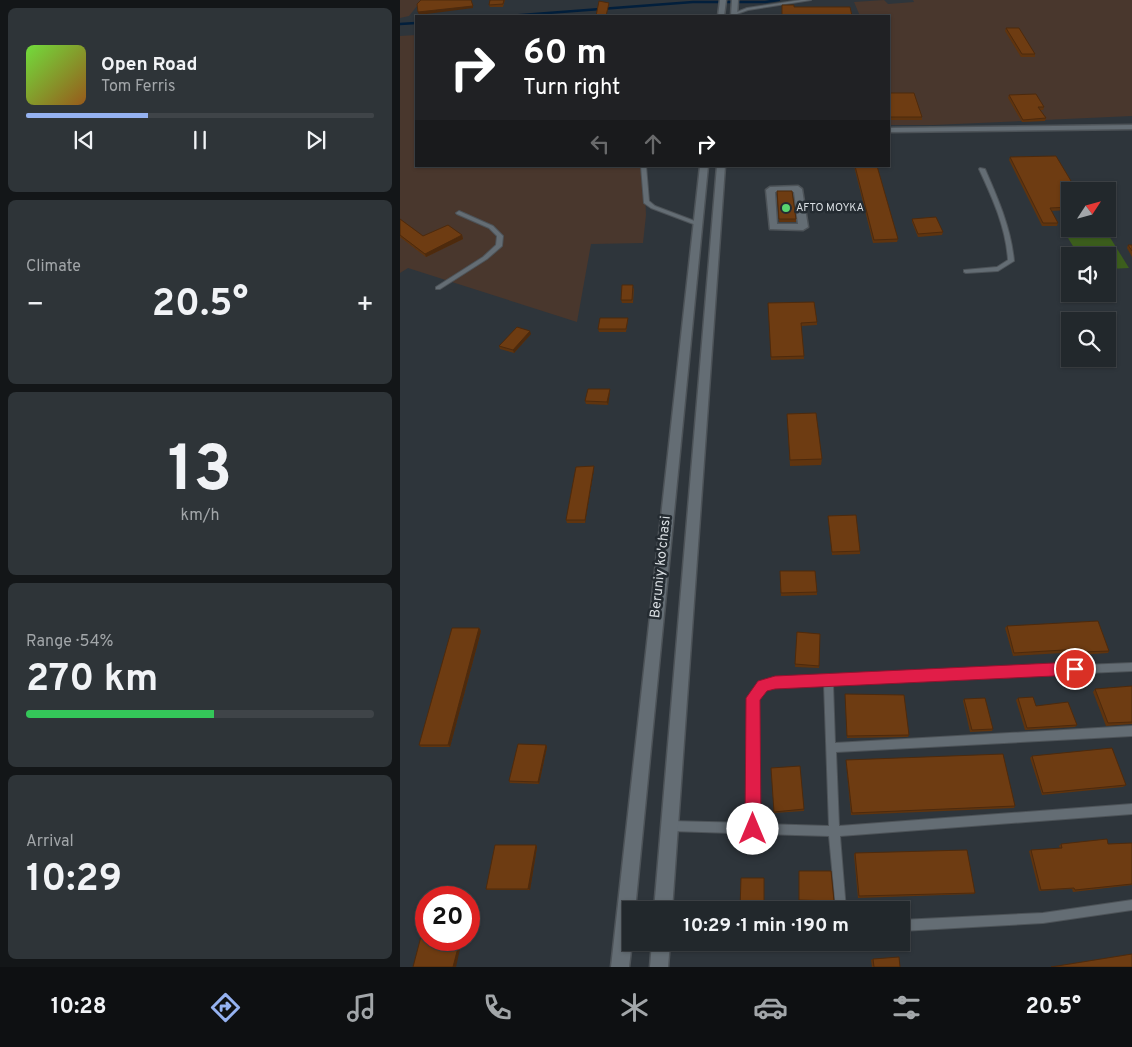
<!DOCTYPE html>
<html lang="en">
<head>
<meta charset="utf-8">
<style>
	:root { --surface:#22282c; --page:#2e3438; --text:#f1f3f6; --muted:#a2a6a9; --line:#3f4448; --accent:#95b2f1 }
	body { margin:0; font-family:Overpass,sans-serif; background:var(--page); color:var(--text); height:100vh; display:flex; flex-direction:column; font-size:19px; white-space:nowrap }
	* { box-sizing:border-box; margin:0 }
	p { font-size:16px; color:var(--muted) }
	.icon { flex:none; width:28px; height:28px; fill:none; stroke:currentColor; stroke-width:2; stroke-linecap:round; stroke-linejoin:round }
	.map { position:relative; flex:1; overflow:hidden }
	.side { display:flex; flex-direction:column; gap:8px; padding:8px; background:#131618; width:400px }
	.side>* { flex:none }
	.banner { position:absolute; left:15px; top:15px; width:475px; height:152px; border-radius:0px; box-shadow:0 1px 4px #0004,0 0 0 1px var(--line); background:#202124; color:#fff; overflow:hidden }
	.needle { width:32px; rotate:54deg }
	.buttons { position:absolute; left:661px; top:182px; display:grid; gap:10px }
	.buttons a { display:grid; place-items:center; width:55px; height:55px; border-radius:0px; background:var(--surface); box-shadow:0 1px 4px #0004,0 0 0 1px var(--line); font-size:25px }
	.speed { position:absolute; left:15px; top:886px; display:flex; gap:10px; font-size:25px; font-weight:700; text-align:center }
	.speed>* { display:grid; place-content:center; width:65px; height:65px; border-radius:50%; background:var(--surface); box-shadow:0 1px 4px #0004,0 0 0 1px var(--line); line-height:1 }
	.speed .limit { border:8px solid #d22; background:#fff; color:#111 }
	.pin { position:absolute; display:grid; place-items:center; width:42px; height:42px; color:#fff; margin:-21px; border:2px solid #fff; border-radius:50%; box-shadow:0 1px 5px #0007 }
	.me { position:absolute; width:55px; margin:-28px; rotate:0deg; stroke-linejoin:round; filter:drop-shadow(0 0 4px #0008) }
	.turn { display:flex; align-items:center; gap:18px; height:105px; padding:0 25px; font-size:22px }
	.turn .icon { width:65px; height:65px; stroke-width:2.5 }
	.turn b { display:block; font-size:35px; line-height:42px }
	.lanes { display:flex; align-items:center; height:48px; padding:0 25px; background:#0003; justify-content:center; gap:25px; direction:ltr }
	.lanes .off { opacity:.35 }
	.big { font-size:38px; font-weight:700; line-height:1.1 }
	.side .tile { flex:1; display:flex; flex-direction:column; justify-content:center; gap:8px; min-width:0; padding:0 18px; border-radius:8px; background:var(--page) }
	.side .dial { align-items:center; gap:0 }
	.dial b { font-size:65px; line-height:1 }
	.song { display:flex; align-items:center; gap:15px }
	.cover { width:60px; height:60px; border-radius:8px; background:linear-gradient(135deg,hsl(100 70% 55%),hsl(30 70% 35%)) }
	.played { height:5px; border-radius:2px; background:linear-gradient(90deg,var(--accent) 35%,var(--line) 35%) }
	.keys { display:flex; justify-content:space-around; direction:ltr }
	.heat { display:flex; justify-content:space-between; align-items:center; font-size:28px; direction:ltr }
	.charge { height:8px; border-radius:4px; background:linear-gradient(90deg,#34c759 54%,var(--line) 0) }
	.trip { position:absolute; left:222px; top:901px; width:288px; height:50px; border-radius:0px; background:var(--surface); box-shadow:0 1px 4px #0004,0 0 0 1px var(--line); font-weight:700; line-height:50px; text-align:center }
	.tabs { display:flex; height:80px; justify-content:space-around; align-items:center; background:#0e1012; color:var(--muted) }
	.tabs .icon { width:35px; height:35px }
	.tabs .selected { color:var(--accent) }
	.tabs b { font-size:22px; color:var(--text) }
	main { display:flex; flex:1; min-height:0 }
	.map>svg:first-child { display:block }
	.industrial { fill:#49372d }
	.green { fill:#3c5e1d }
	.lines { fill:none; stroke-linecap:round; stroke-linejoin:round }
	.stream { stroke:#021f3c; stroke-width:2.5 }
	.service-casing { stroke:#4d5358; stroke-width:2 }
	.minor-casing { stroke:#4d5358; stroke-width:3 }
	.secondary-casing { stroke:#4d5358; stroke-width:3 }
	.service { fill:#646d74; fill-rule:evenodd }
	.minor { fill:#646d74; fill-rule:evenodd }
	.secondary { fill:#646d74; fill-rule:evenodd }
	.wall { fill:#5f340f }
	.shaded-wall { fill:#4d2a0d }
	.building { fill:#6e3c12; stroke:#4d2a0d }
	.route { fill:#e11d48; stroke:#92132f }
	.poi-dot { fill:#59d56f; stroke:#242b31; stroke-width:2 }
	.labels { text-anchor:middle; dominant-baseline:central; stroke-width:5; stroke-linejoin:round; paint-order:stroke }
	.far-poi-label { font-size:11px; fill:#dadfe3; stroke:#242b31; text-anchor:start }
	.street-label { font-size:14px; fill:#dadfe3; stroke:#242b31 }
</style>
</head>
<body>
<main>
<section class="side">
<div class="tile">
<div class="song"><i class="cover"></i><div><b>Open Road</b><p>Tom Ferris</p></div></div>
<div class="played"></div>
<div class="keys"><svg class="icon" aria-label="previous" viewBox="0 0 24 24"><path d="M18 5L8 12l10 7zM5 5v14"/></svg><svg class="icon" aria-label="pause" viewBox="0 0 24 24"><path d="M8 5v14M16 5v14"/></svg><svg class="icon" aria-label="next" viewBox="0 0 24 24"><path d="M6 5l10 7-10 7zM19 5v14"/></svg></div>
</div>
<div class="tile"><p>Climate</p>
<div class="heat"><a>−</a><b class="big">20.5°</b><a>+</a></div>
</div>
<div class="tile dial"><b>13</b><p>km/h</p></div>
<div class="tile"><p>Range · 54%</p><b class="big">270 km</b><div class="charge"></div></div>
<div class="tile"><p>Arrival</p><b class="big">10:29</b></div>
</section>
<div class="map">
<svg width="732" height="967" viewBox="0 0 732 967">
	<rect width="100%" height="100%" fill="#2e353b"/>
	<path class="industrial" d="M0,0H22L9,16L0,18Z
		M484,0L488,4L514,2L513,0H732V116L534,125H489V16H460L454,2Z
		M16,35V166H244L246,215L243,243L191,244L177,322L8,268L0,273V36Z"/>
	<path class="green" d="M706,231L729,268L708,269V256H679L665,233Z"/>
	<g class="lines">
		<path class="stream" d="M108,16L293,2H365L379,0
			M0,24L16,23"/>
		<g class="service-casing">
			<path id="service" d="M401,0H411L348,10L334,15L332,14L347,8Z
				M241,166H246L249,201L255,206L300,223V225H296L251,208L244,203Z
				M580,168L585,169C598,199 611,228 614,261L598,271L566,273L564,272V270L597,267L608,260C606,228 593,199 579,169Z
				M59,211L93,226L103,236L102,246L87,259L40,289H36V287L83,257L96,245L97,236L89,228L57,214L56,213Z
				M732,663V671L433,684L435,743L732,726V736L436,752L439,826L732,804V814L440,836L446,910H436L429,836L270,831L266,830L265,826L266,822L270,821L348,823V698L359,683L375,678ZM424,684L429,826L358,824V699L365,689L375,686Z
				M732,900V910L643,923L501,931V920L643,913Z"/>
		</g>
		<g class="minor-casing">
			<path id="minor" d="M732,125V129L489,132V128Z
				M398,186L402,189L408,227L403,230L370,229L366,190L370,187ZM375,192H394L398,224H377Z"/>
		</g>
		<g class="secondary-casing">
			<path id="secondary" d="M320,0H326L324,16H318Z
				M332,0H338L337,16H331Z
				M300,166H308L235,910H231L232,942L229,967H211Z
				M317,166H325L272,910H254Z
				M252,942H270L268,967H250Z"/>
		</g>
		<use href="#service" class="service"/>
		<use href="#minor" class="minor"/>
		<use href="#secondary" class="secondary"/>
	</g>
	<path class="wall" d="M105,0L103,7H90L89,5Z
		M606,28L635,54V57H621L605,31Z
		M489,93L522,117V120H489Z
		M609,95L644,107L643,110H640L646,118L645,121L622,122L608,98Z
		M610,157L670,191V210L651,211L658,223L657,226H642L609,160Z
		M454,166H477L498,239L497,242L473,243Z
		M377,191L396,219V222H379Z
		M0,219L23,236L62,235L63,239L26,257L0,237Z
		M512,219L543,232L542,235L518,237L512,222Z
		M728,245H732V257L727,248Z
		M234,288L233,303H222L221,300Z
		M368,303L417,322V325L401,326L404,359L371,360Z
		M228,321L226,332H199L198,329Z
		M131,334L114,353L100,349L99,346Z
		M210,389V392L208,405L186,404L185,401Z
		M387,414L422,459L421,465L390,466Z
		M194,469L185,523H167L166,520Z
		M428,516L460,551V554L432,555Z
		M380,571L417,592V595L381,596Z
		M607,626L709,651L708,653L680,655L679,652L613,656L605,628Z
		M79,628L81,631L50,747H21L19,745Z
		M397,632L420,634L419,668L395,667Z
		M732,686V724L706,726L693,692L695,689Z
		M445,694L509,735L508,737L447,738Z
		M618,698L677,725L675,727L625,730L616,700Z
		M564,699L593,729L592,731L570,732L563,701Z
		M146,745L147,747L139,784L110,783L109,781Z
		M632,756L726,785L723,787L642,795L630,758Z
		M446,760L615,806L614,808L451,815L446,762Z
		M371,768L404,809V811L374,813Z
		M732,843V885L673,892L672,889L639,891L629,851L631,850L660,848L659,846L661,844H708Z
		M136,845L137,847L130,890H88L86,889Z
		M455,853L575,893L573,894L458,898L454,855Z
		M399,871L434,901L433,902H399Z
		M473,959L500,967H472L471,960Z"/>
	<path class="shaded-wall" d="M73,6V8L19,15L18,12Z
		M62,235L63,239L26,257L25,254Z
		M130,331L131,334L114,353L113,350Z
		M210,389V392L208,405L207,402Z
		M194,466V469L185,523V520Z
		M79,628L81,631L50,747L48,745Z
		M146,745L147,747L139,784L138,782Z
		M136,845L137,847L130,890L128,889Z
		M60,940H62L56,967H53Z"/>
	<path class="building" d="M21,0H71L73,6L18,12L17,4Z
		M90,0H104L103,4L89,5Z
		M199,1L209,3L206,16H196Z
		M382,5H394V7H450L452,16H382Z
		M606,28H619L635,54H622Z
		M489,93H514L522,117H489Z
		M636,94L644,107H638L646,118L623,120L609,95Z
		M656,156L677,191H670V207L650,208L658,223H643L610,157Z
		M455,166H477L498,239L474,240Z
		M377,191H392L396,219H379Z
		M536,217L543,232L518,234L512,219Z
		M0,219L23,236L48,225L62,235L25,254L0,235Z
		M728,245H732V251Z
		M222,285H233L232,300H221Z
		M414,302L417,322L401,323L404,356L371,357L368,303Z
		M200,318H228L226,329H198Z
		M117,327L130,331L113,350L99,346Z
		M188,389H210L207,402L185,401Z
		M416,413L422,459L390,460L387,414Z
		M194,466L185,520H166L176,467Z
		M456,515L460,551L432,552L428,516Z
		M380,571H415L417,592L381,593Z
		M698,621L709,651L681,652L680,649L614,653L607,626Z
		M52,628H79L48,745H19Z
		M397,632L420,634L419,666L395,664Z
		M732,686V722L708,723L695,689Z
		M445,694L504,695L509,735L447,736Z
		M633,697L636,706L668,702L677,725L627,728L618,698Z
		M585,698L593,729L572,730L564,699Z
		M118,744L146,745L138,782L109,781Z
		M712,748L726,785L643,793L632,756Z
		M603,754L615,806L452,813L446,760Z
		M400,766L404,809L374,812L371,768Z
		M707,839L708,844L732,843V884L675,890L674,888L641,890L631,850L662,848L661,844Z
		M95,845H136L128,889H86Z
		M567,850L575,893L459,896L455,853Z
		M399,871H431L434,901L399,900Z
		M341,878H364V910H340Z
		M25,921H26V940H60L53,967H13Z
		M732,954V967H651Z
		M499,957L500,967H474L473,959Z"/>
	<path class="route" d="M675,662L680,664L682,669L680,673L675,675L375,689L367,691L360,700L361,829L358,835L353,837L348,835L345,829L346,698L358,681L375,676Z"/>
	<circle class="poi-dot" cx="386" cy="208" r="5"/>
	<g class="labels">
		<g class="far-poi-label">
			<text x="396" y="208">AFTO MOYKA</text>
		</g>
		<g class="street-label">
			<text transform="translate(261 567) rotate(-84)">Beruniy ko'chasi</text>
		</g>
	</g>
</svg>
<div class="buttons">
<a><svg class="needle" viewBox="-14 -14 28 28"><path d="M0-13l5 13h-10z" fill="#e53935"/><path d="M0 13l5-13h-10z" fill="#a2a6a9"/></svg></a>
<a><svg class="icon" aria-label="sound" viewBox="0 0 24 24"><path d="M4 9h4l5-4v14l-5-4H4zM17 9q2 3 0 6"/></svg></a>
<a><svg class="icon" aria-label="search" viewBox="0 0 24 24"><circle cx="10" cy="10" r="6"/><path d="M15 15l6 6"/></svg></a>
</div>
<div class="speed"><div class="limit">20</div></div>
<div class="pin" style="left:675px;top:669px;background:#d93025"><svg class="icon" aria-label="arrive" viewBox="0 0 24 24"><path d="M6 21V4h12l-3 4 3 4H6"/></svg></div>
<svg class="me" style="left:353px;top:829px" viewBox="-20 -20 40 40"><circle r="19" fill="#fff"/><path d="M0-13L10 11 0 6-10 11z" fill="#e11d48"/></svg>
<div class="trip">10:29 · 1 min · 190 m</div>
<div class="banner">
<div class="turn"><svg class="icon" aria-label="right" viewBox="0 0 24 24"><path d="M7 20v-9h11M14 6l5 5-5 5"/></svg><div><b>60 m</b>Turn right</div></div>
<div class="lanes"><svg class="icon off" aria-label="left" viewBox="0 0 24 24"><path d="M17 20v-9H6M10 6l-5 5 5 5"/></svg><svg class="icon off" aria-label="ahead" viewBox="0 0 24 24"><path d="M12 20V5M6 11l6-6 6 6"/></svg><svg class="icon" aria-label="right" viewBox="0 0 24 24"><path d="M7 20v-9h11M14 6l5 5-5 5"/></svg></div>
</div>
</div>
</main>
<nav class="tabs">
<b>10:28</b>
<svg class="icon selected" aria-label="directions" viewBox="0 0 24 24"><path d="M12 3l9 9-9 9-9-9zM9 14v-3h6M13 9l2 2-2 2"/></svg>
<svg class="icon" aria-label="music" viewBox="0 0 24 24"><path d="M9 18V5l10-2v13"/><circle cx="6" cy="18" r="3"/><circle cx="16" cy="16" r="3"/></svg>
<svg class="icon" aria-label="phone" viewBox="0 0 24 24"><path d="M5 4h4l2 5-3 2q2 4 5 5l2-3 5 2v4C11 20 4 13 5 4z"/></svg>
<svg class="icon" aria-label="climate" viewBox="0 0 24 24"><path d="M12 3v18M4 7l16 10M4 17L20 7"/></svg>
<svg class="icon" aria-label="car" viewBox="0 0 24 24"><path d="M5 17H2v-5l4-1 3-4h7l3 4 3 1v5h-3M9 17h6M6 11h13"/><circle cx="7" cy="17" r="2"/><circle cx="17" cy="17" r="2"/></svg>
<svg class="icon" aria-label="filters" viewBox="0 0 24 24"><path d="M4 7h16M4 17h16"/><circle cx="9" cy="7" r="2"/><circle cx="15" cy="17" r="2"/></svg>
<b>20.5°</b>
</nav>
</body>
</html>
